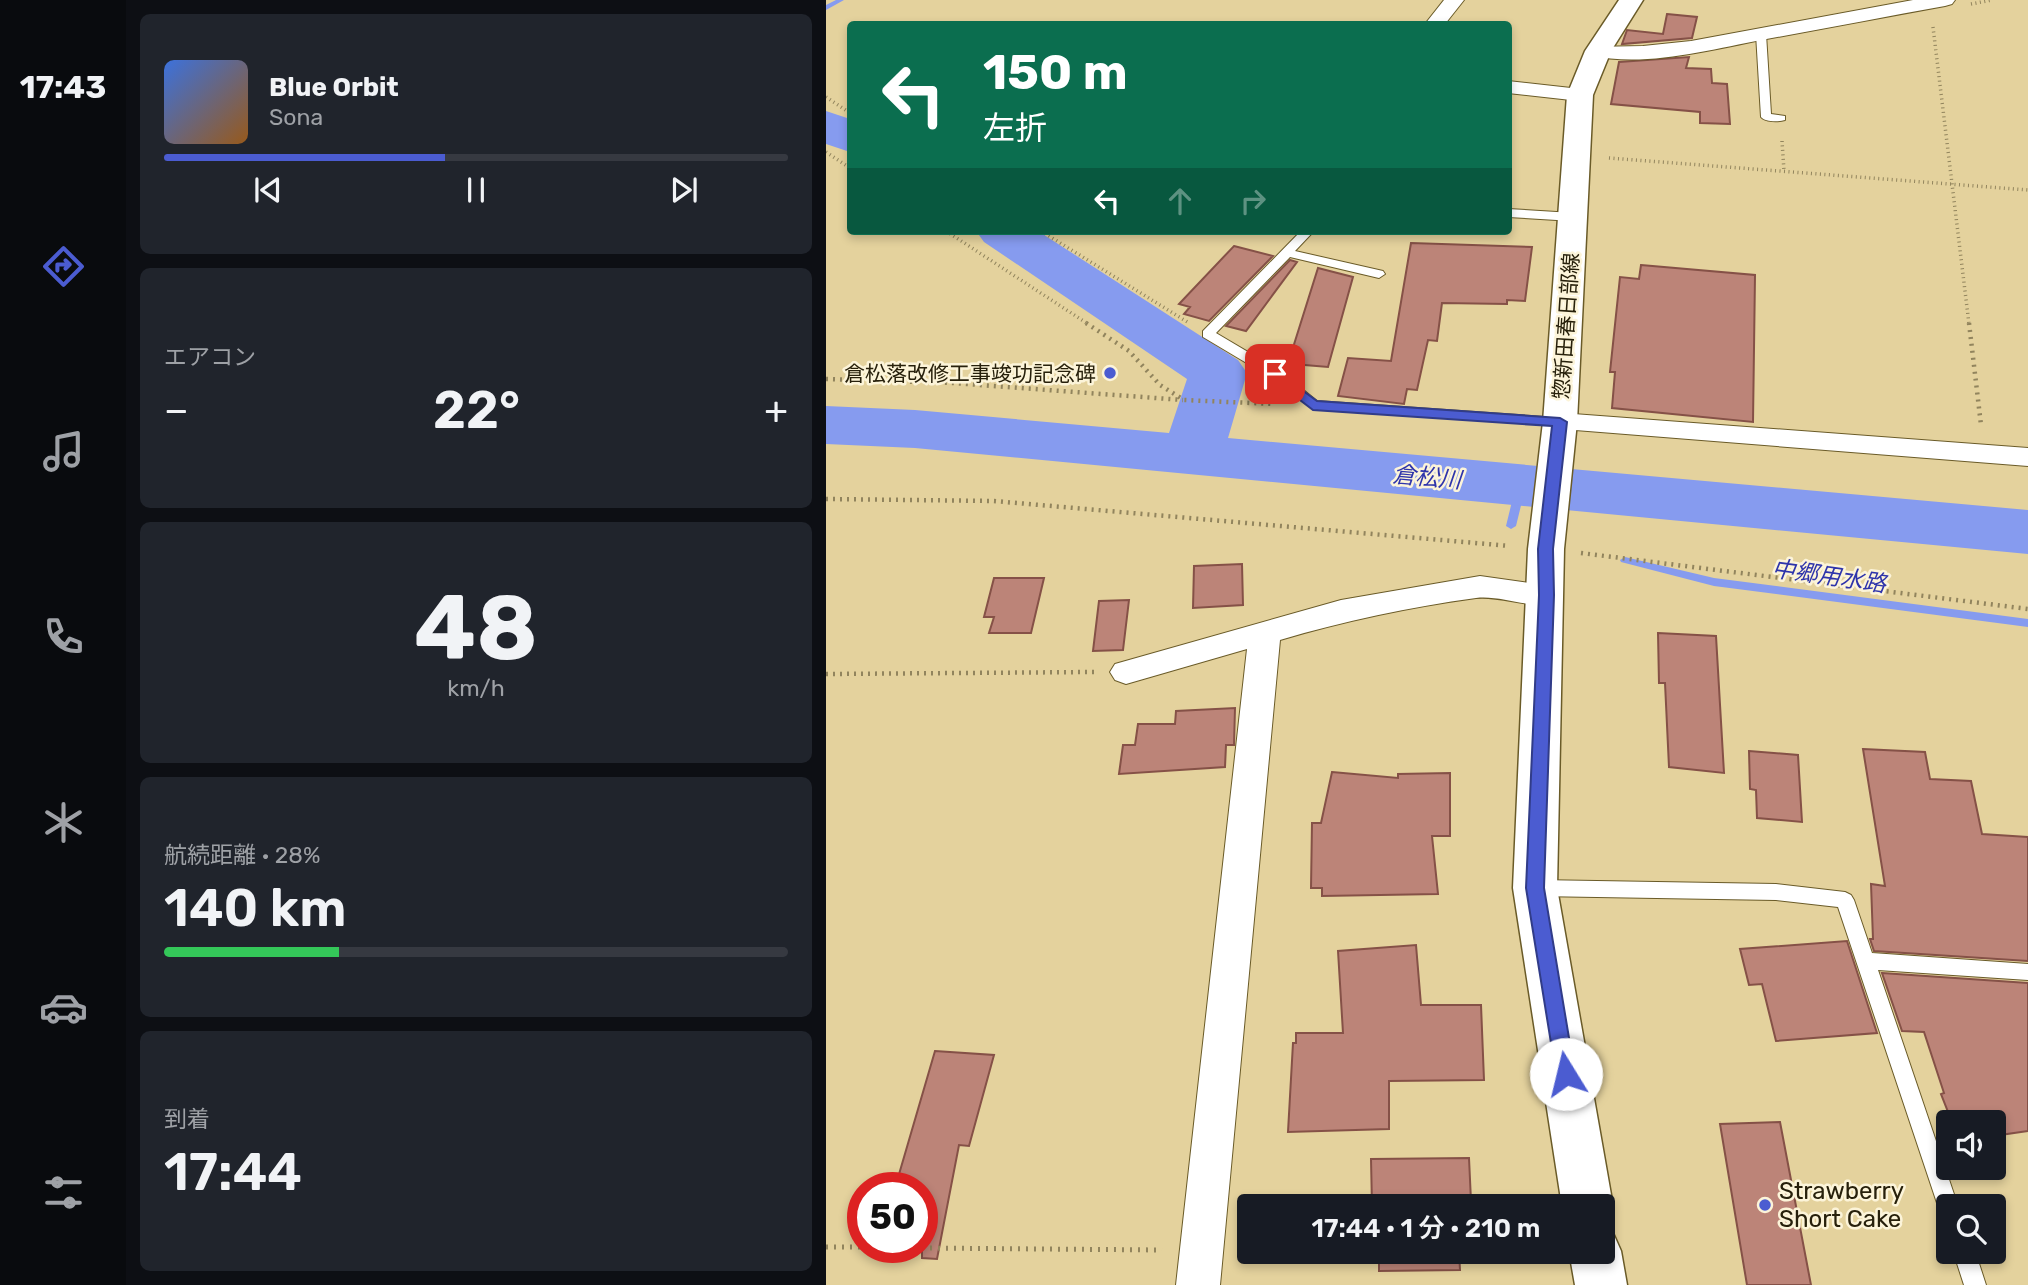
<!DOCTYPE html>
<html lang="ja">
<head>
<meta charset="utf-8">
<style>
	:root { --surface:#171b24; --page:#20242c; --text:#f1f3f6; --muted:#9ea1a6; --line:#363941; --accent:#4b5cd1 }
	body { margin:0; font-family:Rubik,"Noto Sans JP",sans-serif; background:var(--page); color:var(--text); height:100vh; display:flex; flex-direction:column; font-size:26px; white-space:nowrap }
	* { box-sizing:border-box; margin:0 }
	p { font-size:23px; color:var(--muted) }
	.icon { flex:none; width:38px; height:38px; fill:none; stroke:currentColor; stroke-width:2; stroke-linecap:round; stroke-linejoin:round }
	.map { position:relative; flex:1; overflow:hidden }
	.panel { display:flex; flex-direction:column; gap:14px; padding:14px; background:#0d0f14; width:700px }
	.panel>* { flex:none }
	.banner { position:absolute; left:21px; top:21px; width:665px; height:214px; border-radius:7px; box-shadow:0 4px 10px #0003; background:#0b6e4f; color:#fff; overflow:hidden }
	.fabs { position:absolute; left:1110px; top:1110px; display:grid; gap:14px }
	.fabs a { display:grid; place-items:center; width:70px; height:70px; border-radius:7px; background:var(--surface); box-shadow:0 4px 10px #0003; font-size:35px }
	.speed { position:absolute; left:21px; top:1172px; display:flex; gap:14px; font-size:35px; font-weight:700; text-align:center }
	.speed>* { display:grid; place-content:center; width:91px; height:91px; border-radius:50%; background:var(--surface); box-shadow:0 4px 10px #0003; line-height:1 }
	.speed .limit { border:10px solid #d22; background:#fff; color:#111 }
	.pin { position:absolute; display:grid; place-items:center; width:60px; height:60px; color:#fff; margin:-30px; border-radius:14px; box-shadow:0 4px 10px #0006 }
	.me { position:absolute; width:77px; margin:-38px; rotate:351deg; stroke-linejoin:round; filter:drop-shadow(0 0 5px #0008) }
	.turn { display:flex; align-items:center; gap:24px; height:147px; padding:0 21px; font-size:32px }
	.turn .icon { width:91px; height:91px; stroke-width:2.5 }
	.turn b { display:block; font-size:49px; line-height:60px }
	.lanes { display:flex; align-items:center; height:66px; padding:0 21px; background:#0003; justify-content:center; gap:35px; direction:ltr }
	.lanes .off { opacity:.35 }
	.big { font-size:52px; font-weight:600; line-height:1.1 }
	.panel .card { flex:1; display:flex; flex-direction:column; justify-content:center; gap:10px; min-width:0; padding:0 24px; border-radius:10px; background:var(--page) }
	.panel .dial { align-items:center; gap:0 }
	.dial b { font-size:91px; line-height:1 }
	.song { display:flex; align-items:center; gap:21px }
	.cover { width:84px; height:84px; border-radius:10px; background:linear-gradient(135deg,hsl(220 70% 55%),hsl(30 70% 35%)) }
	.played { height:7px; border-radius:4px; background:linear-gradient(90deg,var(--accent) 45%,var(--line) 45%) }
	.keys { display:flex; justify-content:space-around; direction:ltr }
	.heat { display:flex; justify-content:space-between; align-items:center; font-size:38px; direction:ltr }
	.charge { height:10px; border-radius:5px; background:linear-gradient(90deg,#34c759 28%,var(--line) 0) }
	.trip { position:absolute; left:411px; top:1194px; width:378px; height:70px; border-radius:7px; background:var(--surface); box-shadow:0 4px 10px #0003; font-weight:600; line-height:70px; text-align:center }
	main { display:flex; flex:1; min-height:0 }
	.menu { display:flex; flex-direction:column; width:126px; justify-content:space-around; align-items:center; background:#090b0e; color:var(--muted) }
	.menu .icon { width:49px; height:49px }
	.menu .current { color:var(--accent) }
	.menu b { font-size:32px; color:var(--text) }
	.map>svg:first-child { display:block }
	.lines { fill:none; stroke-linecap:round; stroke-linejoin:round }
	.stream { fill:#869bef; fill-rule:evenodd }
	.river { fill:#869bef; fill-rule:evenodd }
	.building { fill:#bc8478; stroke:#855147; stroke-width:2 }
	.lane-casing { stroke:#6a5b28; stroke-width:2 }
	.street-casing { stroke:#6a5b28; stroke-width:2 }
	.secondary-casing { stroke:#6a5b28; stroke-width:3 }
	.path-far2 { stroke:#91845d; stroke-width:3.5; stroke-dasharray:1 3.5; stroke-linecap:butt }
	.path-far1 { stroke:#91845d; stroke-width:4.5; stroke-dasharray:2 5; stroke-linecap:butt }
	.path { stroke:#91845d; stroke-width:5; stroke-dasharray:2 6; stroke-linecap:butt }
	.lane { fill:#fff; fill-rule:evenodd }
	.street { fill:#fff; fill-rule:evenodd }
	.secondary { fill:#fff; fill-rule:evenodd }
	.route { fill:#4b5cd1; stroke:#313c88; stroke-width:2 }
	.poi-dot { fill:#4b5cd1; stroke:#fcf4d9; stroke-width:2.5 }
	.labels { text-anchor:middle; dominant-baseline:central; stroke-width:5; stroke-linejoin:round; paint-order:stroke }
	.street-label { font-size:21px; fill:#27200b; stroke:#fcf4d9 }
	.poi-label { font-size:21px; fill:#27200b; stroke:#fcf4d9; text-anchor:end }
	.water-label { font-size:23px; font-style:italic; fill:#2e34ab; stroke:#fcf4d9 }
	.near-poi-label { font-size:24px; fill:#27200b; stroke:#fcf4d9; text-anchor:start }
</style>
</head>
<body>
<main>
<nav class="menu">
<b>17:43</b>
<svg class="icon current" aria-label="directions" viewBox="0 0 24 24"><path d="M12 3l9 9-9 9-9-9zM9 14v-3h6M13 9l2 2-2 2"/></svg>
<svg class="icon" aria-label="music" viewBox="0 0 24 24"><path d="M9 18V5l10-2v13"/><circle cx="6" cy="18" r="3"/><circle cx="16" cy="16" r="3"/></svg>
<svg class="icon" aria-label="phone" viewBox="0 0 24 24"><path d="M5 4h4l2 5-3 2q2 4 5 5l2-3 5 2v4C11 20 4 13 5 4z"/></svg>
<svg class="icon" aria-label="climate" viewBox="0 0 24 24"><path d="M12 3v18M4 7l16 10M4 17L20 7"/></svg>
<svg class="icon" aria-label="car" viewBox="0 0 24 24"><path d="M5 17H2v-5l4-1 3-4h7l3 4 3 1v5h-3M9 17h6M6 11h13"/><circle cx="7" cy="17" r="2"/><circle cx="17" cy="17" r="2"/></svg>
<svg class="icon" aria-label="filters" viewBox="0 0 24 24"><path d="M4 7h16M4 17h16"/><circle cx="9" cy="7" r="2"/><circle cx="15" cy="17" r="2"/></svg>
</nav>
<section class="panel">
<div class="card">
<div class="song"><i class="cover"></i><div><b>Blue Orbit</b><p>Sona</p></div></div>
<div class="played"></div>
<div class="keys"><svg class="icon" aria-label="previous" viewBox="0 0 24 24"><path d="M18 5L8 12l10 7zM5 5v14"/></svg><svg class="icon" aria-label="pause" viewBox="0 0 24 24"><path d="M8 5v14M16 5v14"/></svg><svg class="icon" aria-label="next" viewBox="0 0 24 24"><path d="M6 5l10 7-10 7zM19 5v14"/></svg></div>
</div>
<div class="card"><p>エアコン</p>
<div class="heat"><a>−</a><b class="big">22°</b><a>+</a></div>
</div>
<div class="card dial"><b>48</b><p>km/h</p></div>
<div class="card"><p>航続距離 · 28%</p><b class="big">140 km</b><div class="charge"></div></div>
<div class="card"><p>到着</p><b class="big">17:44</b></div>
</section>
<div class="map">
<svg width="1202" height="1285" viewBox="0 0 1202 1285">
	<rect width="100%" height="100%" fill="#e4d29d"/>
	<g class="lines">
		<path class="stream" d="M10,0H18L0,10V5Z
			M695,482L700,485L690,526L685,529L680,526L690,485Z
			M799,557L888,578L1202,619V627L888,586L795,562L794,560Z"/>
		<path class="river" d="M0,111L24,119V152L0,144Z
			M150,231H212L412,360L421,373L402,438L1202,510V554L89,448L0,444V406L89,410L343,433L361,379L158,242Z"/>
	</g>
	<path class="building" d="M841,14L871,17L866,38L796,44L801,30L837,34Z
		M863,57L860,68L885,69L886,83L901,84L904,124L874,123V112L785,104L793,62Z
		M585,243L706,247L699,301L681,300V304L616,303L611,341L602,340L591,390L581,389L578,404L512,396L522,358L565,361Z
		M408,246L447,256L383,321L358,314L364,307L353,304Z
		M464,260L471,262L420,331L400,326Z
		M815,265L929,275L927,422L786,408L789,372H784L794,277L813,279Z
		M492,268L527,277L502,367L467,364L470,354H465Z
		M416,564L417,605L367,608L368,566Z
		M168,578H218L205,633H163L168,617H158Z
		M303,600L297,650L267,651L273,601Z
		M832,633L890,636L898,773L843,767L839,683H833Z
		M409,708L408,745H400L399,767L293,774L297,745H309L312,724H349L350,711Z
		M1037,749L1099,752L1104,779L1145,781L1156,834L1202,837V961L1048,951L1044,939H1047L1045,884L1059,886Z
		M923,751L972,755L976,822L931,818L930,790L924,789Z
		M506,772L572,778V774L624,773V836H606L612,894L496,896V888H485L486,823H495Z
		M1021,941L1051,1033L950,1041L936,984L923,985L914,949Z
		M590,945L595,1005H655L658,1080L563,1081V1129L462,1132L467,1043H470V1033H517L512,951Z
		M1056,973L1202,983V1131L1167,1136V1122H1126L1115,1094L1118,1093L1098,1032L1076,1031Z
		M109,1051L168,1055L143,1146L133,1145L111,1259L96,1258V1188H69Z
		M954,1122L985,1285H921L894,1124Z
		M643,1158L645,1201H632V1206H546L545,1159Z
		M553,1251H633L634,1270L553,1271Z"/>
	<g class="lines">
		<g class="lane-casing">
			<path id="lane" d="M935,31L940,34L945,114L959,116V120C952,122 939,122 935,117L930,34Z
				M682,209L747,213L753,217L747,221L682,217Z
				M475,231H488L469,251L557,271L559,274L553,278L464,257L390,333L454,371L491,401L734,418L741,422L739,425L487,409L444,377L377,337V331Z
				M711,880L950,884L1019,892L1025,895L1028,900L1046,953L1202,964V980L1052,970L1132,1206H1122V1216L1115,1213L1112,1206L1012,907L950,900L711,896L705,893L702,888L705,883Z
				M1127,1251H1149L1160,1285H1138Z"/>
		</g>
		<g class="street-casing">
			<path id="street" d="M618,0H638L619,24H599Z
				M1087,0H1129L1126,4L1119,6C1058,17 996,29 935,40C884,50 815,68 765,55L762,51L765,47L817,46L865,41Z
				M682,81L754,89L762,90L765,95L762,100L754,101L682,93Z
				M734,413L1202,448V466L724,428L720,422L724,416Z
				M654,576L731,587L735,595L731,603C704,610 677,595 650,598C584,607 518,621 454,640L394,1285H350L421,649L300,684L289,680L284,672L289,664L515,600Z"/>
		</g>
		<g class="secondary-casing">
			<path id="secondary" d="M793,0H817L785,51L767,95L751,422L738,549L731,888L787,1206L777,1225V1206H736L687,888L702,549L717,422L741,95L759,51Z
				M777,1229L787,1233L795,1251L801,1285H749L743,1251H777Z"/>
		</g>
		<path class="path-far2" d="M1145,4L1166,0
			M1107,27L1143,324
			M0,97L24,113
			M956,141L958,171
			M0,152L24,168
			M783,158L1202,190
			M120,231L262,324
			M215,231L363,323"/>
		<path class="path-far1" d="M260,323L303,351L334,385L358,400L448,404
			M1143,323L1155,425
			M0,379L127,383L357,400
			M0,499L168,501L684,546
			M755,553L1202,609
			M0,674L268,672"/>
		<path class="path" d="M0,1247H37
			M96,1248L336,1250"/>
		<use href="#lane" class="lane"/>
		<use href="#street" class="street"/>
		<use href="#secondary" class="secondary"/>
	</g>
	<path class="route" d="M449,370L491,401L734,418L741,422L727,549L728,595L718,888L749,1074L747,1080L740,1083L733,1080L730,1074L700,888L713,595L712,549L726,426L487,410L444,377L442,374Z"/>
	<g class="poi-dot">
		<circle cx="284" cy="373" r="7"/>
		<circle cx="939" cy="1205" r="7"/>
	</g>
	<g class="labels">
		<g class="street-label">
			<text transform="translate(740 326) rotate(-86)">惣新田春日部線</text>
		</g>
		<g class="poi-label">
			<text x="270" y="373">倉松落改修工事竣功記念碑</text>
		</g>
		<g class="water-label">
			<text transform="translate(601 477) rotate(5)">倉松川</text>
			<text transform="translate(1003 576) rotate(8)">中郷用水路</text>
		</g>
		<g class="near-poi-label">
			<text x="953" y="1191">Strawberry<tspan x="953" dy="28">Short Cake</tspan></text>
		</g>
	</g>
</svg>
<div class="fabs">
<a><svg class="icon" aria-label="sound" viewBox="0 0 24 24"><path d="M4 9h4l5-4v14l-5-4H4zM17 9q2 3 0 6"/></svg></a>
<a><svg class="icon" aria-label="search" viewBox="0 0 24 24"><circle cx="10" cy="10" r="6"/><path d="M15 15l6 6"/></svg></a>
</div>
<div class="speed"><div class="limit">50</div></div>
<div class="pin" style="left:449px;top:374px;background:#d93025"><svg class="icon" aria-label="arrive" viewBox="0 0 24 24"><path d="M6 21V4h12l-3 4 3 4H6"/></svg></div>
<svg class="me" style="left:740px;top:1074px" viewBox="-20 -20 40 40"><circle r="19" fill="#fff"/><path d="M0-13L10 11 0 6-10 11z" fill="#4b5cd1"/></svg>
<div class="trip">17:44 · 1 分 · 210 m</div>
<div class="banner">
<div class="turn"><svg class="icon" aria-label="left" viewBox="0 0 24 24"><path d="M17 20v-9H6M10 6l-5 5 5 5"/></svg><div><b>150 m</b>左折</div></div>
<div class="lanes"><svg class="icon" aria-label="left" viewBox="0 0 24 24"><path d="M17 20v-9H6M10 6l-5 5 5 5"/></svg><svg class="icon off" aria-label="ahead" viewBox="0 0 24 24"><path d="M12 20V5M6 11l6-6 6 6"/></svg><svg class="icon off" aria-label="right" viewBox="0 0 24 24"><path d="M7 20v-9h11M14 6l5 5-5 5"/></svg></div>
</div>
</div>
</main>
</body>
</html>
